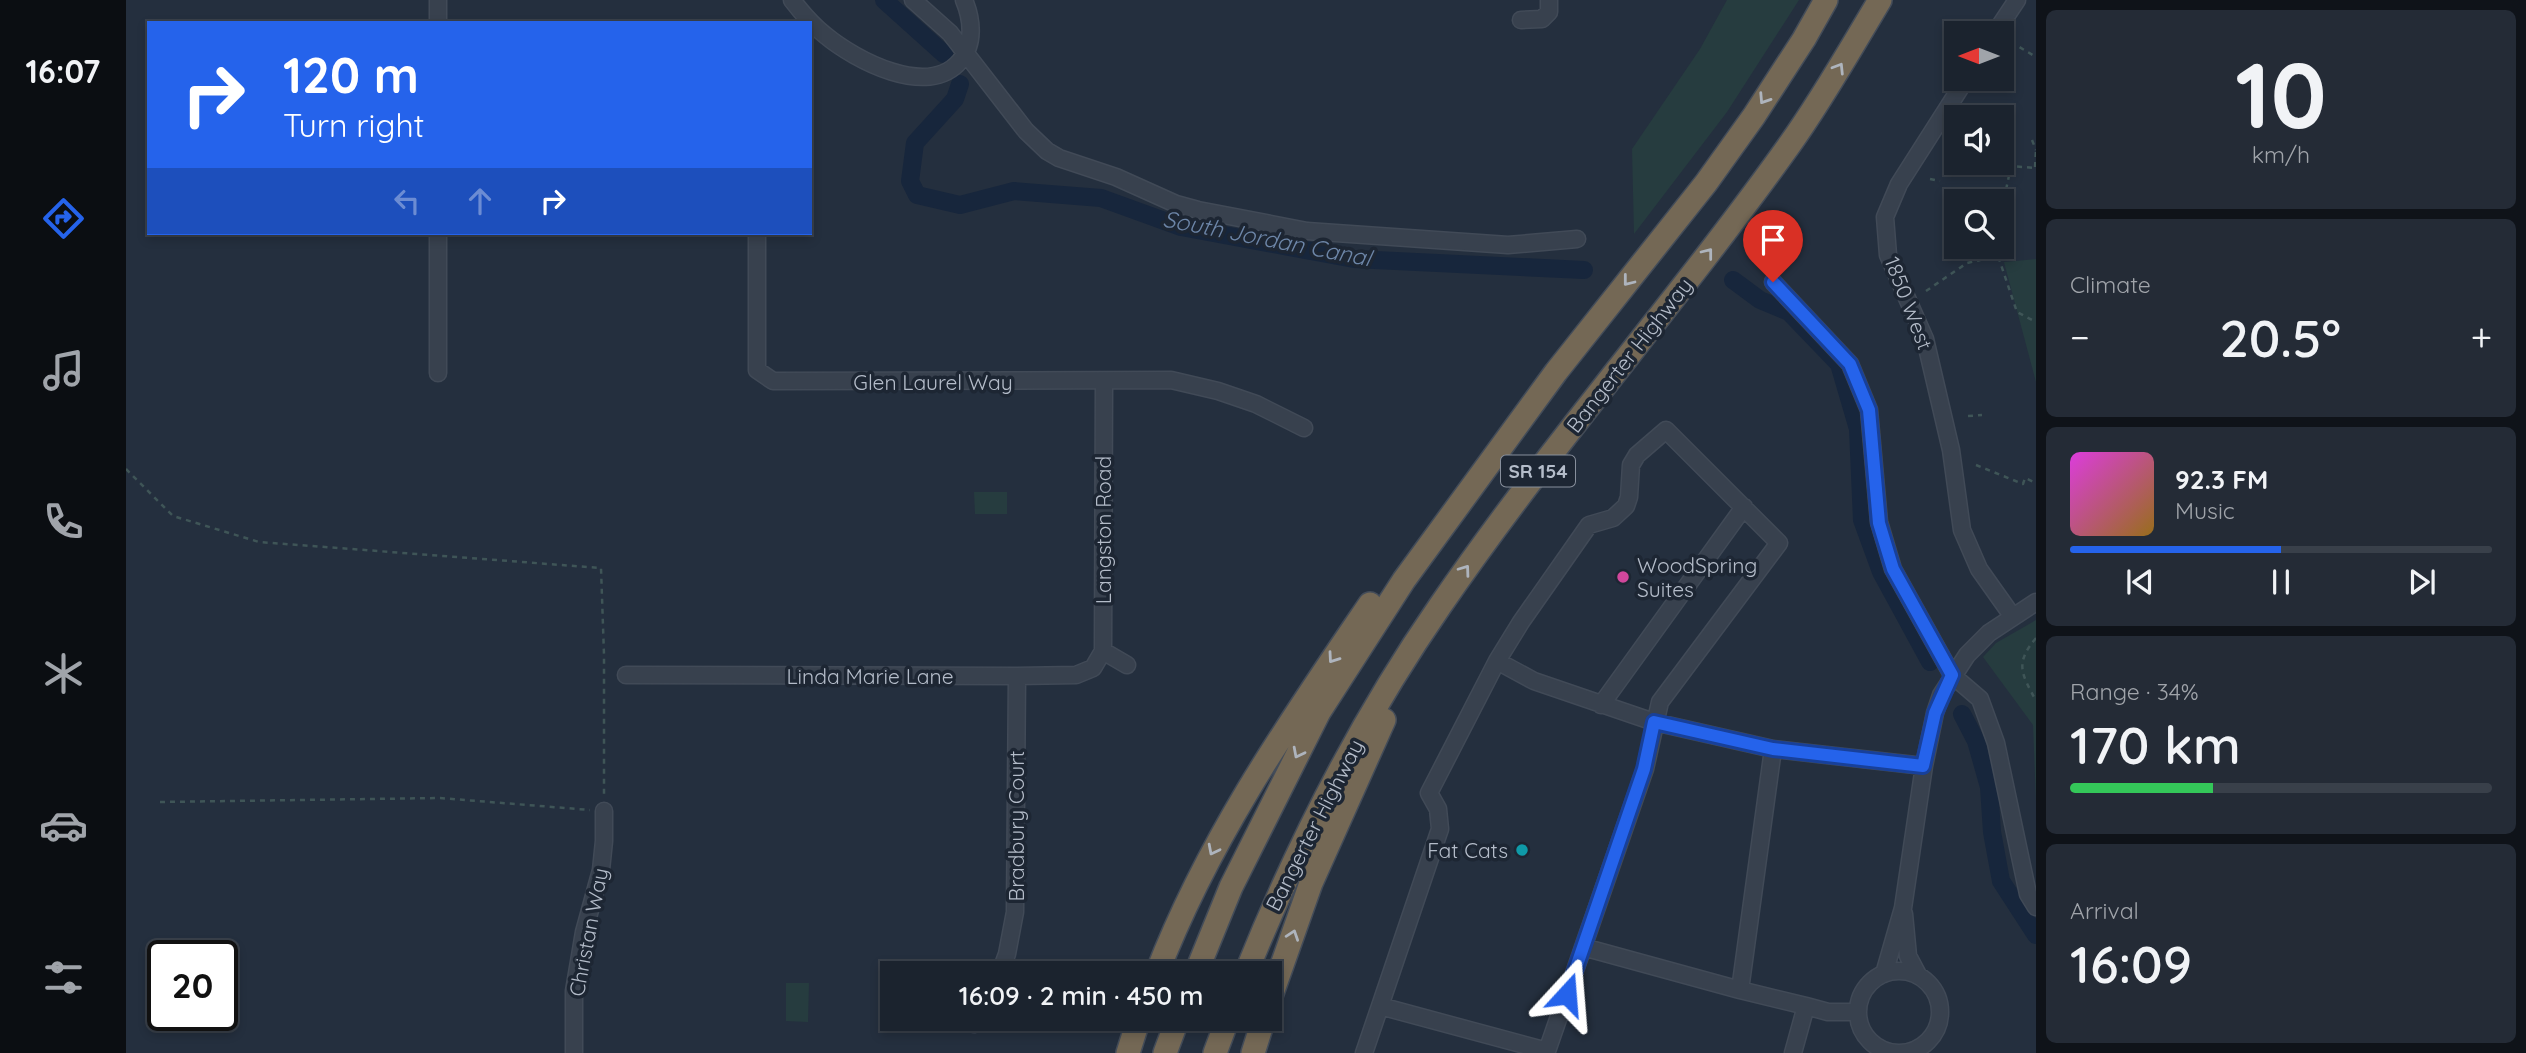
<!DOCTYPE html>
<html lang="en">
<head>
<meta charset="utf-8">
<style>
	:root { --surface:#1b232e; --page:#242b36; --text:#f1f3f6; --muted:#a0a4aa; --line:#39404a; --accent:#2563eb }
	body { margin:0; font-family:Quicksand,sans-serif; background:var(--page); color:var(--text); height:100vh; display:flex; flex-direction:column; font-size:26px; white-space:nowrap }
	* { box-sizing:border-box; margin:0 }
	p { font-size:23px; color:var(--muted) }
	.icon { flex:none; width:38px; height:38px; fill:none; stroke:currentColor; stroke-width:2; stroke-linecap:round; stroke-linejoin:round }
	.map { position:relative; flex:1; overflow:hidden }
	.side { display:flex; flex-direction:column; gap:10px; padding:10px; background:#0f1319; width:490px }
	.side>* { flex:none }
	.guide { position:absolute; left:21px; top:21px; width:665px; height:214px; border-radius:0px; box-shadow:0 4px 10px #0003,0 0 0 2px var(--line); background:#2563eb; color:#fff; overflow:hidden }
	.needle { width:46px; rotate:270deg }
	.controls { position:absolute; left:1818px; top:21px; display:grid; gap:14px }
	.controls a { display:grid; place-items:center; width:70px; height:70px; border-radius:0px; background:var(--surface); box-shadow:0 4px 10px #0003,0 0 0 2px var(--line); font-size:35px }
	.speed { position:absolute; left:21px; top:940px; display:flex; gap:14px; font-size:35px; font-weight:700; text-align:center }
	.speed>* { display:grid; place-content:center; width:91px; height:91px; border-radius:50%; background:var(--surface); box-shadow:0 4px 10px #0003,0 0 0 2px var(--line); line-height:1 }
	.speed .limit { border:4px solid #111; border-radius:10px; background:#fff; color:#111 }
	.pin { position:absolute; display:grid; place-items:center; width:60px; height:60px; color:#fff; margin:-72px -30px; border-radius:50% 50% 50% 0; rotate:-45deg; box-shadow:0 0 7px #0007 }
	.pin .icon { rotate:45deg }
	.me { position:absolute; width:77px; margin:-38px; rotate:19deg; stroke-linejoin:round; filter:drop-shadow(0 0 5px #0008) }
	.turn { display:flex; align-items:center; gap:24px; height:147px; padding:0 21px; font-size:32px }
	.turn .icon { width:91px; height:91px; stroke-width:2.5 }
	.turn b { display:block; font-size:49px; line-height:60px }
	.lanes { display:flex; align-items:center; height:66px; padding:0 21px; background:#0003; justify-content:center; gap:35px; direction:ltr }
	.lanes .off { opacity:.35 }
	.big { font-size:52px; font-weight:600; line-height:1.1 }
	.side .widget { flex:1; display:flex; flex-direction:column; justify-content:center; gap:10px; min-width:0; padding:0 24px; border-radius:10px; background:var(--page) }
	.side .dial { align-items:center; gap:0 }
	.dial b { font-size:91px; line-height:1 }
	.song { display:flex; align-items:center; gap:21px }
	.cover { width:84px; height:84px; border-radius:10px; background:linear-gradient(135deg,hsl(300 70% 55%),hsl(40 70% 35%)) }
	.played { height:7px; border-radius:4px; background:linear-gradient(90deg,var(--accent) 50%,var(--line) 50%) }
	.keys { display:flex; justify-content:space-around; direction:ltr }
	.heat { display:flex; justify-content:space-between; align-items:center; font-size:38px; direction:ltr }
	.charge { height:10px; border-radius:5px; background:linear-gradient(90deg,#34c759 34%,var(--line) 0) }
	.trip { position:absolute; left:754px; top:961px; width:402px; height:70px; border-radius:0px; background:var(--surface); box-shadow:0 4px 10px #0003,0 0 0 2px var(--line); font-weight:600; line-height:70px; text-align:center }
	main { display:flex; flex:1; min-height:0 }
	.dock { display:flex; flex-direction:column; width:126px; justify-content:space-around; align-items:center; background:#0b0e12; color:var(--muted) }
	.dock .icon { width:49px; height:49px }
	.dock .active { color:var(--accent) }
	.dock b { font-size:32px; color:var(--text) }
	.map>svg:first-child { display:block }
	.green { fill:#263c3f }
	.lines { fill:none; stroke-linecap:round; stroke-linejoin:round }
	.canal { stroke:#17263c; stroke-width:18 }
	.minor-casing { stroke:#414a57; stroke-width:19 }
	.highway-casing { stroke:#434c59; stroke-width:26 }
	.path { stroke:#3f5557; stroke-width:2.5; stroke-dasharray:5 5; stroke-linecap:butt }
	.minor { stroke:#38414e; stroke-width:16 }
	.highway { stroke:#746855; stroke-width:23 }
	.oneway { stroke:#aeb4bd }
	.route-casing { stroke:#184099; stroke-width:18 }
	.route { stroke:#2563eb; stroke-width:12 }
	.hotel-dot { fill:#d1479c; stroke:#1d2633; stroke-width:2.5 }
	.culture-dot { fill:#0f9aa8; stroke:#1d2633; stroke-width:2.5 }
	.labels { text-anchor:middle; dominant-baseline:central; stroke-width:7; stroke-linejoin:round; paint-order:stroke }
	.shield { fill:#1d2633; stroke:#878f9c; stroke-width:2 }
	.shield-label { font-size:19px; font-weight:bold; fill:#b4bcc9 }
	.street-label { font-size:21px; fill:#b4bcc9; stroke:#1d2633 }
	.poi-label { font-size:21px; fill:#b4bcc9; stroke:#1d2633; text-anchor:start }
	.water-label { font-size:23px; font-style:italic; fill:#6d86a8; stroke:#1d2633 }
</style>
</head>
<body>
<main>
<nav class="dock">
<b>16:07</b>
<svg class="icon active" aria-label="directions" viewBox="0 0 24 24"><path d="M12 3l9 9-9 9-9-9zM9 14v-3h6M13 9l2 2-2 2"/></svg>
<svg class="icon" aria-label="music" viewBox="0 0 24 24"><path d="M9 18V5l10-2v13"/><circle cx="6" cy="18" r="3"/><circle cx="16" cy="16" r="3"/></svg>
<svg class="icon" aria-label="phone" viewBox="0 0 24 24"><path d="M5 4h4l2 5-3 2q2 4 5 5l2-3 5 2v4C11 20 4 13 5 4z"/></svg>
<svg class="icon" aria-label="climate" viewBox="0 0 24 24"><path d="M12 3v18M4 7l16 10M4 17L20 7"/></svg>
<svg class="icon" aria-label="car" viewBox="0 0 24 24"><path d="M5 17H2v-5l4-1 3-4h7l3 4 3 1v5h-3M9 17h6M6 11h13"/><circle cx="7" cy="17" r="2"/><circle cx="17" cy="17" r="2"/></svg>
<svg class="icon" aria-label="filters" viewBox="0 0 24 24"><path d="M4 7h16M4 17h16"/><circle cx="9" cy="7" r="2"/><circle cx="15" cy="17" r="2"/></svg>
</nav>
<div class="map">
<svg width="1910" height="1053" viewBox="0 0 1910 1053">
	<rect width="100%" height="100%" fill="#242f3e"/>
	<path class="green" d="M1601,0H1673L1601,112L1508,234L1506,149L1574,49Z
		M1910,259V382L1878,262Z
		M848,492H881V514H849Z
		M1910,620V802L1907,725L1857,657L1870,643Z
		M660,983H683L682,1022L660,1021Z"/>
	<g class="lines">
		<path class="canal" d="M758,0L818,54
			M834,84L829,99L789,143L784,181L791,195L834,205L888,191L975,198L1055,227L1228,259L1458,270
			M1607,280L1634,300L1663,312L1713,364L1732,429L1736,520L1755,572L1804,662
			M1836,714L1850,741L1863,787L1866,832L1875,881L1910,935"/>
		<g class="minor-casing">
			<path id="minor" d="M312,0V23
				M666,0C676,13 686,25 699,35C729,60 802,99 834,61C849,44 846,19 838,0
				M787,0L824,33L900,131L921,151L933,158L990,177L1050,204L1072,210L1181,231L1382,245L1451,239
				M1395,20L1416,19L1423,12V0
				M1869,33L1891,0
				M1840,79L1773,184L1759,217L1762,255L1799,339L1825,450L1836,530L1853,569L1887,617
				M312,233V373
				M631,233V370L647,381L1045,380L1092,391L1130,404L1178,428
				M1647,282L1724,364L1743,410L1753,522L1767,569L1826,675L1854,699L1870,743L1902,894L1910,907
				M977,651L1001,665
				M1371,661L1395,622L1463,525L1487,518L1500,506L1503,497L1505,465L1511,455L1540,430L1653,543L1534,702L1519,769L1421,1051
				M500,675L891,676L950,675L967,668L977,651L978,382
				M1475,705L1618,507
				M1647,749L1614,990L1680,1006
				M1778,914L1782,956L1792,975
				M1457,947L1614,990
				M1732 1012a41 41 0 1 1 82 0a41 41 0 1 1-82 0Z
				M874,973L881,954L889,912L891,676
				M1758,974L1777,908L1798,766L1809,713L1815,695L1841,655L1863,633L1910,602
				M848,1024L851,1018
				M448,1053V991L458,932L475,870L478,841V811
				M1238,1053L1254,1006
				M1420,1053L1421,1051L1254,1006L1314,829L1312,809L1303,793L1371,661L1408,681L1528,722L1647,749L1798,766
				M1667,1053L1680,1006L1702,1012H1732"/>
		</g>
		<g class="highway-casing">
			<path id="highway" d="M1031,973C1083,838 1163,723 1244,604
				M1070,973L1105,887L1193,712L1278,580L1430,372L1580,183L1628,116L1678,39L1700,0
				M1120,973C1172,844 1235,720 1314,606C1423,447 1552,301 1664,144C1697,98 1725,48 1754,0
				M1144,999L1185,883L1258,720
				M1002,1053L1013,1018
				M1039,1053L1052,1018
				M1089,1053L1102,1018
				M1127,1053L1138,1018"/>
		</g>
		<path class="path" d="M1885,42L1910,57
			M1876,70L1882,85
			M1906,140L1910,150
			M1909,167L1910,150
			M1804,179L1814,181
			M1872,195L1879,196
			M1876,209L1885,166L1910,168
			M1876,221H1886
			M1872,247V256L1891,312L1910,322
			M1800,291L1841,263L1872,256
			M1842,416L1856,415
			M1850,465L1897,484L1899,478L1910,483
			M0,469L47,516L133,542L475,568L478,655V794
			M1910,638C1888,664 1896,674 1910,701
			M34,802L314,798L464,810"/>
		<use href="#minor" class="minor"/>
		<use href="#highway" class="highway"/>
	</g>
	<defs><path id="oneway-chevron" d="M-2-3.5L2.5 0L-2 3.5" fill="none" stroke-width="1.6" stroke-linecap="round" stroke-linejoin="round" transform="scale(1.75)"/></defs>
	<g class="oneway">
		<use href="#oneway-chevron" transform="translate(1713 68) rotate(-58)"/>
		<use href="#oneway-chevron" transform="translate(1638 99) rotate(123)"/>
		<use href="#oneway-chevron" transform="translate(1582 253) rotate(-52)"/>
		<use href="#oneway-chevron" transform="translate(1502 281) rotate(128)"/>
		<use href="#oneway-chevron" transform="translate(1339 570) rotate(-54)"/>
		<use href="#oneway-chevron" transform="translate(1207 658) rotate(125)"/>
		<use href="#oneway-chevron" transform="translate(1172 753) rotate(117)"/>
		<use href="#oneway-chevron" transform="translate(1087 850) rotate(117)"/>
		<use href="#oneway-chevron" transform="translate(1167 935) rotate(-71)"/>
	</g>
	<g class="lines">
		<g class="route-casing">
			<path id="route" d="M1441,994L1518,769L1528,722L1647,749L1797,766L1809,713L1826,675L1767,569L1753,523L1743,410L1724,364L1647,282"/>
		</g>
		<use href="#route" class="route"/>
	</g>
	<circle class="hotel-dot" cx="1497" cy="577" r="7"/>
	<circle class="culture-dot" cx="1396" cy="850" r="7"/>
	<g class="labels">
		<rect class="shield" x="1375" y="455.5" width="74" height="31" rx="5"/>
		<g class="shield-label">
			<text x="1412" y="471">SR 154</text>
		</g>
		<g class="street-label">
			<text transform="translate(1783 303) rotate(69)">1850 West</text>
			<text transform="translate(1503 355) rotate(-52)">Bangerter Highway</text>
			<text x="807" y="382">Glen Laurel Way</text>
			<text transform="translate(977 530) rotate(-90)">Langston Road</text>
			<text x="744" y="676">Linda Marie Lane</text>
			<text transform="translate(1188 825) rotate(-63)">Bangerter Highway</text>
			<text transform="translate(890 826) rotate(-90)">Bradbury Court</text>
			<text transform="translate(462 932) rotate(-79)">Christan Way</text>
		</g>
		<g class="poi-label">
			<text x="1511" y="565">WoodSpring<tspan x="1511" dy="24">Suites</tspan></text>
			<text x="1382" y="850" text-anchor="end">Fat Cats</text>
		</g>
		<g class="water-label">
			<text transform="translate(1141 238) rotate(11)">South Jordan Canal</text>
		</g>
	</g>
</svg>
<div class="controls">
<a><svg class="needle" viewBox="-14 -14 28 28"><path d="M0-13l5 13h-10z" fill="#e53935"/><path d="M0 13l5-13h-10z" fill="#a0a4aa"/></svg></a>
<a><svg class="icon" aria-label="sound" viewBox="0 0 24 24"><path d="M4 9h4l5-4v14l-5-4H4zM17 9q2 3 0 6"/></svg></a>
<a><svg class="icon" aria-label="search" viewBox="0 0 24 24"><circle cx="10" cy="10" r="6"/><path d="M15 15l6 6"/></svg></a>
</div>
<div class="speed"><div class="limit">20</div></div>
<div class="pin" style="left:1647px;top:282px;background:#d93025"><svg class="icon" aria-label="arrive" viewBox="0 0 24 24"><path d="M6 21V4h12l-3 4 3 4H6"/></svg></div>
<svg class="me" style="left:1441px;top:994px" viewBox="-20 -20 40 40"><path d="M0-17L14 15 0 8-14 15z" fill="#2563eb" stroke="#fff" stroke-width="4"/></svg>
<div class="trip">16:09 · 2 min · 450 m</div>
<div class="guide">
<div class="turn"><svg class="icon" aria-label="right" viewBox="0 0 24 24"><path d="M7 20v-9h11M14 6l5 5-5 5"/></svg><div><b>120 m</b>Turn right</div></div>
<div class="lanes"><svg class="icon off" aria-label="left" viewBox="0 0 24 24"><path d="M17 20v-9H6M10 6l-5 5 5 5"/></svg><svg class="icon off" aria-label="ahead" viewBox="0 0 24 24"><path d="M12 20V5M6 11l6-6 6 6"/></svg><svg class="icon" aria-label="right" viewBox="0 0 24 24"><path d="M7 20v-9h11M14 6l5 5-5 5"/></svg></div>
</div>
</div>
<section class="side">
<div class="widget dial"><b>10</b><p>km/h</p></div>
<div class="widget"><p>Climate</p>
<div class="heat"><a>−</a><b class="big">20.5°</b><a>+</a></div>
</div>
<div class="widget">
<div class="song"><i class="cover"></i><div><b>92.3 FM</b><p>Music</p></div></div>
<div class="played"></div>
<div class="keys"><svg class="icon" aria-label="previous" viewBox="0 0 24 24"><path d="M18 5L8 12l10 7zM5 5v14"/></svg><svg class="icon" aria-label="pause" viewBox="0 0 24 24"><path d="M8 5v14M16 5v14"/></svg><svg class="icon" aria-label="next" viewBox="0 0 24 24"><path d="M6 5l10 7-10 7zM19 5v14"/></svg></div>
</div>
<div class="widget"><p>Range · 34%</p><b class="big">170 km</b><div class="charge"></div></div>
<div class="widget"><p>Arrival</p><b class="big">16:09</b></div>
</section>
</main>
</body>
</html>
